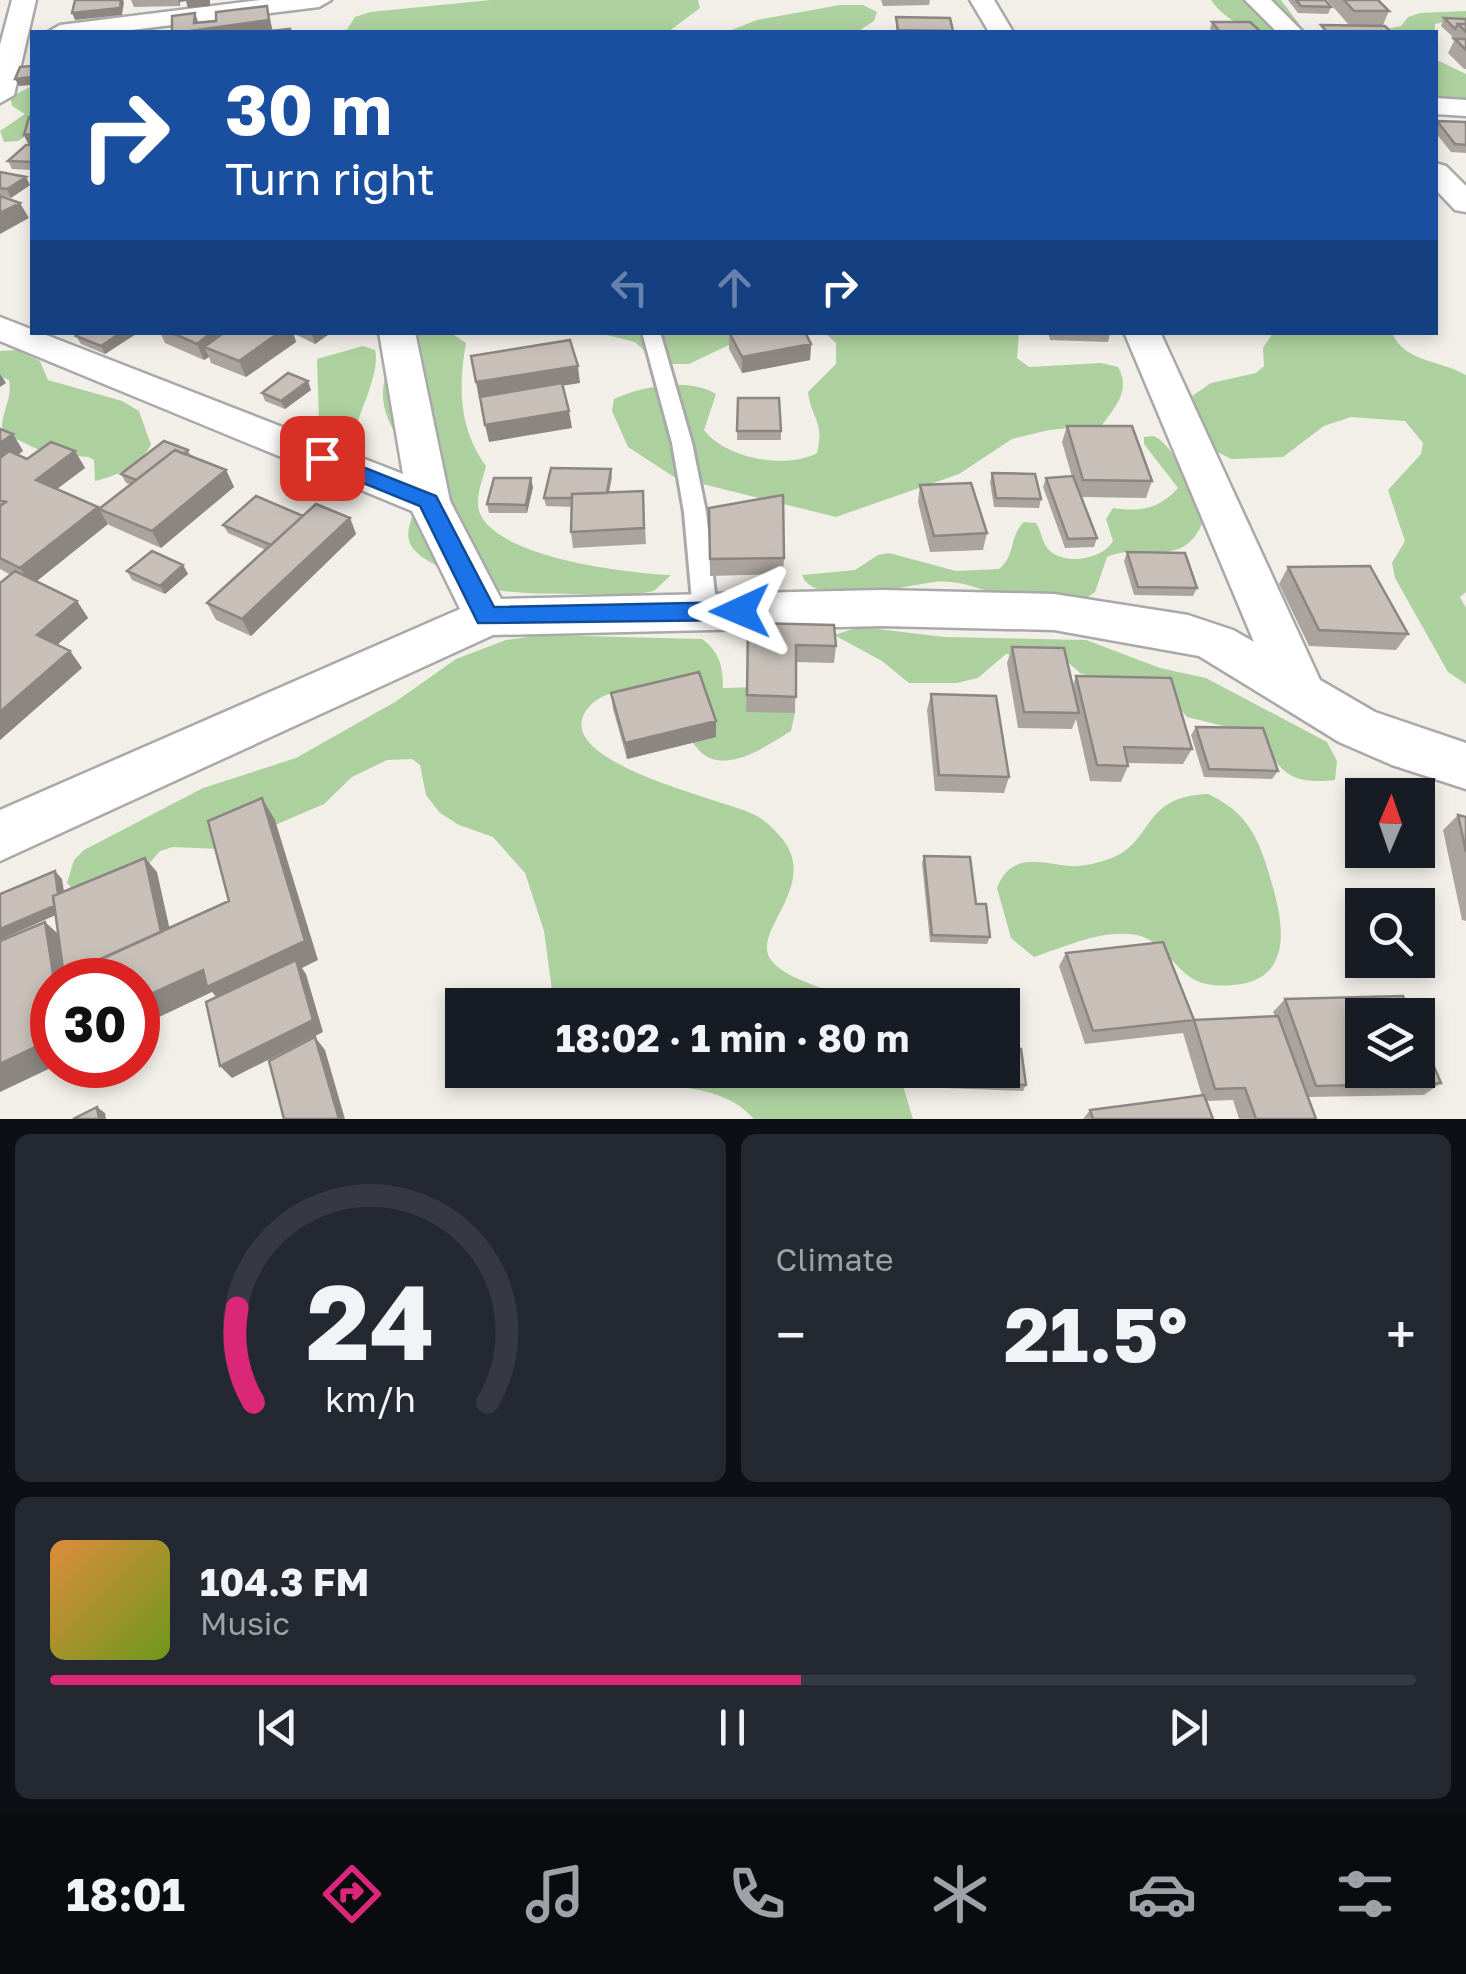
<!DOCTYPE html>
<html lang="en">
<head>
<meta charset="utf-8">
<style>
	:root { --surface:#171b24; --page:#242831; --text:#f1f3f6; --muted:#9ea1a6; --line:#363941; --accent:#db2777 }
	body { margin:0; font-family:"Golos Text",sans-serif; background:var(--page); color:var(--text); height:100vh; display:flex; flex-direction:column; font-size:38px; white-space:nowrap }
	* { box-sizing:border-box; margin:0 }
	p { font-size:32px; color:var(--muted) }
	.icon { flex:none; width:55px; height:55px; fill:none; stroke:currentColor; stroke-width:2; stroke-linecap:round; stroke-linejoin:round }
	.map { position:relative; height:1119px; overflow:hidden }
	.sheet { display:flex; flex-direction:column; gap:15px; padding:15px; background:#0d0f14; flex:1 }
	.sheet>* { flex:none }
	.banner { position:absolute; left:30px; top:30px; width:1408px; height:305px; border-radius:0px; box-shadow:0 5px 15px #0003; background:#1a4fa0; color:#fff; overflow:hidden }
	.needle { width:65px; rotate:2deg }
	.buttons { position:absolute; left:1345px; top:778px; display:grid; gap:20px }
	.buttons a { display:grid; place-items:center; width:90px; height:90px; border-radius:0px; background:var(--surface); box-shadow:0 5px 15px #0003; font-size:50px }
	.speed { position:absolute; left:30px; top:958px; display:flex; gap:20px; font-size:50px; font-weight:700; text-align:center }
	.speed>* { display:grid; place-content:center; width:130px; height:130px; border-radius:50%; background:var(--surface); box-shadow:0 5px 15px #0003; line-height:1 }
	.speed .limit { border:15px solid #d22; background:#fff; color:#111 }
	.pin { position:absolute; display:grid; place-items:center; width:85px; height:85px; color:#fff; margin:-42px; border-radius:20px; box-shadow:0 5px 15px #0006 }
	.me { position:absolute; width:110px; margin:-55px; rotate:269deg; stroke-linejoin:round; filter:drop-shadow(0 0 8px #0008) }
	.turn { display:flex; align-items:center; gap:35px; height:210px; padding:0 30px; font-size:45px }
	.turn .icon { width:130px; height:130px; stroke-width:2.5 }
	.turn b { display:block; font-size:70px; line-height:85px }
	.lanes { display:flex; align-items:center; height:95px; padding:0 30px; background:#0003; justify-content:center; gap:50px; direction:ltr }
	.lanes .off { opacity:.35 }
	.big { font-size:75px; font-weight:700; line-height:1.1 }
	.sheet .card { flex:1; display:flex; flex-direction:column; justify-content:center; gap:15px; min-width:0; padding:0 35px; border-radius:15px; background:var(--page) }
	.sheet .dial { align-items:center; gap:0 }
	.dial svg { height:260px; overflow:visible; fill:none; stroke:var(--line); stroke-width:7; stroke-linecap:round; text-anchor:middle }
	.dial text { fill:var(--text); stroke:none }
	.song { display:flex; align-items:center; gap:30px }
	.cover { width:120px; height:120px; border-radius:15px; background:linear-gradient(135deg,hsl(30 70% 55%),hsl(80 70% 35%)) }
	.played { height:10px; border-radius:5px; background:linear-gradient(90deg,var(--accent) 55%,var(--line) 55%) }
	.keys { display:flex; justify-content:space-around; direction:ltr }
	.heat { display:flex; justify-content:space-between; align-items:center; font-size:55px; direction:ltr }
	.sheet .tiles { flex:1; display:grid; gap:15px; grid-template-columns:1fr 1fr }
	.card:last-child { grid-column:span 2 }
	.trip { position:absolute; left:445px; top:988px; width:575px; height:100px; border-radius:0px; background:var(--surface); box-shadow:0 5px 15px #0003; font-weight:700; line-height:100px; text-align:center }
	.dock { display:flex; height:160px; justify-content:space-around; align-items:center; background:#090b0e; color:var(--muted) }
	.dock .icon { width:70px; height:70px }
	.dock .selected { color:var(--accent) }
	.dock b { font-size:45px; color:var(--text) }
	.map>svg:first-child { display:block }
	.forest { fill:#add19e }
	.lines { fill:none; stroke-linecap:round; stroke-linejoin:round }
	.service-casing { stroke:#a9a9a9; stroke-width:6 }
	.minor-casing { stroke:#a9a9a9; stroke-width:5 }
	.service { fill:#fff; fill-rule:evenodd }
	.minor { fill:#fff; fill-rule:evenodd }
	.wall { fill:#aba49e }
	.shaded-wall { fill:#8b8681 }
	.building { fill:#c7bfb8; stroke:#8b8681; stroke-width:2.5 }
	.route { fill:#1a73e8; stroke:#114b97; stroke-width:2.5 }
</style>
</head>
<body>
<div class="map">
<svg width="1466" height="1119" viewBox="0 0 1466 1119">
	<rect width="100%" height="100%" fill="#f2efe9"/>
	<path class="forest" d="M491,0H698L700,8L668,32L346,31L355,17L370,12Z
		M1211,0H1281L1300,25L1298,32C1263,32 1233,31 1211,0Z
		M840,5H863L877,12L874,21L857,32L729,31L757,20Z
		M1466,11V18L1435,24V33L1373,32L1401,26L1408,17L1420,13Z
		M1435,59L1466,74V102L1435,95Z
		M32,86V132L18,141L4,142L0,131L25,114L12,106L10,97Z
		M410,333H451L466,343C458,387 459,429 486,466C483,479 475,497 479,511C495,558 628,573 671,575L654,591L633,595C588,593 540,596 495,590C476,587 449,573 432,563C389,539 418,523 416,491C412,433 362,421 393,356C397,346 400,338 410,333Z
		M599,333H754L689,364H672L654,359L635,342Z
		M825,333H1019L1017,358L1029,367L1101,363L1118,367C1131,390 1116,406 1102,425L1049,430L1012,439L959,474L836,517L674,477L628,447L612,411L614,399C641,386 690,377 716,394L704,430C725,458 786,470 817,453C825,422 811,418 808,392L836,364V343Z
		M1273,333H1392C1404,362 1440,360 1466,375V592L1460,597L1466,608V684L1448,672L1395,578L1392,563L1405,541L1388,490L1421,454L1423,443L1405,421L1351,417L1324,426L1283,457L1231,459L1214,450L1189,398L1211,383L1256,373L1264,366L1263,348Z
		M363,346L375,350C380,369 364,402 358,421L341,428L319,423L317,359Z
		M17,350L40,361L48,380L122,401L139,411L151,445C139,465 118,476 95,481L94,460L88,457L45,453L2,432C0,414 13,399 9,380L0,377V351Z
		M1153,436C1174,442 1199,502 1202,524C1181,571 1142,541 1107,557L1095,592L1080,603C1055,600 1028,599 1002,595C979,590 960,579 934,582C906,586 813,608 802,575L855,570L878,555L889,553L956,571L999,569C1016,556 1009,535 1024,522L1036,523C1042,532 1042,545 1051,552C1068,565 1103,559 1113,541L1106,519L1113,508C1139,512 1160,509 1178,488L1144,444V437Z
		M860,627L945,637L1086,640L1160,668L1206,678L1327,742L1337,761L1335,780C1290,785 1280,773 1260,735L1187,717L1179,707L1080,673L1063,658L1006,654L978,678L957,683H909L882,661L834,635Z
		M541,635L702,639C720,652 723,667 723,688L757,687L795,713L791,731C769,744 729,774 703,754C697,749 693,742 687,736C668,719 642,705 621,691C609,693 596,698 588,708C545,762 727,800 755,815C763,819 772,827 778,834C825,883 749,931 771,960C789,983 828,984 849,1005H554L544,931L525,873L493,837L459,825L440,813L426,795L420,765L412,759L387,760L352,777L324,804L219,849L173,847L160,851L141,873L74,890L67,883L74,860L84,850L203,788L296,758L395,702L456,659L506,640Z
		M1208,794C1240,809 1254,828 1265,861C1277,900 1303,972 1242,984C1228,986 1211,987 1197,981C1175,971 1162,940 1137,935C1102,929 1067,946 1034,957L1011,938L997,888C1012,850 1042,864 1070,866C1083,867 1097,863 1109,859C1155,843 1140,796 1208,794Z
		M582,1070H898L913,1119H754C712,1071 634,1096 582,1070Z"/>
	<g class="lines">
		<g class="service-casing">
			<path id="service" d="M642,332H660L692,443L706,512L717,612L713,618H697L693,612L684,512L672,443Z"/>
		</g>
		<g class="minor-casing">
			<path id="minor" d="M12,0H36L14,95L0,103V45Z
				M261,0H331L319,7L115,32H48L60,25Z
				M970,0H994L1013,32H989Z
				M1245,0H1271L1303,32H1277Z
				M1435,98L1466,100V116L1435,114Z
				M1435,163L1446,166L1466,186V212L1455,210L1435,189Z
				M0,317L403,474L379,332H415L450,501L501,599L882,590L1054,594L1188,615L1233,630L1254,642L1124,332H1160L1320,680L1375,712L1466,743V789L1392,765L1339,742L1199,656L1054,630L882,626L493,635L0,861V810L460,609L412,511L0,341Z"/>
		</g>
		<use href="#service" class="service"/>
		<use href="#minor" class="minor"/>
	</g>
	<path class="wall" d="M131,0H210V6L188,8L186,1L180,2V6L134,7Z
		M881,0H930L929,5L883,6Z
		M1288,0H1325L1331,7L1328,14L1298,13Z
		M1327,0H1378L1389,11L1383,25H1349Z
		M896,17L953,31V32H896Z
		M1444,18L1466,19V69H1464L1448,53L1454,41L1451,38L1452,36L1441,26Z
		M1212,22L1261,32H1212L1210,29Z
		M32,117V170L12,169L8,161L29,145L24,135Z
		M1437,121L1466,122V153L1451,152L1435,132Z
		M0,172L30,185L11,198L0,195Z
		M82,332H139L105,354L81,344L76,336Z
		M160,332H332L315,344L293,333L296,342L246,377L211,363L209,357L204,360L165,343Z
		M729,332L811,344L810,360L742,373L729,349Z
		M1048,332H1110V334L1108,342L1050,340Z
		M311,390L285,409L265,401L262,393Z
		M738,398L781,431V440H737Z
		M1067,426L1152,481L1146,498L1081,497L1097,538L1094,547L1065,548L1043,487L1046,478L1072,477L1062,442Z
		M0,429L13,434L23,451L18,455L27,459L75,451L85,468L57,489L98,507L108,524L36,581L77,601L88,618L57,645L70,651L82,668L0,740V583L11,575L0,569Z
		M188,450L191,456L226,470L234,487L161,548L109,525L99,509L130,484L126,483L121,474Z
		M611,469L612,478L609,493L643,491L646,544L573,548L571,532L572,507L546,506L544,498Z
		M992,473L1041,499L1039,508L994,507L990,482Z
		M920,485L987,533L983,550L930,552L918,502Z
		M533,487L527,513H489L487,504Z
		M709,508L784,558L783,574L710,576Z
		M303,516L350,518L356,534L251,636L216,620L207,603L266,550L228,533L223,525Z
		M1127,552L1197,588L1193,596L1134,595L1124,561Z
		M183,565L188,574L165,594L132,580L127,571Z
		M1288,567L1408,634L1396,650L1309,646L1279,584Z
		M748,623L836,646L834,663L796,662L795,713L746,712Z
		M1012,647L1073,685L1076,676L1192,749L1183,764L1128,763V766L1121,782L1090,781L1076,719L1072,729L1018,728L1007,663Z
		M611,693L716,721V737L627,759L613,709Z
		M931,694L1009,777L1004,793L935,791L927,710Z
		M1196,727L1278,771L1272,779L1204,777L1191,735Z
		M1458,815L1466,817V921L1462,920L1443,830Z
		M924,856L976,904L990,937L987,944L930,942L922,863Z
		M1066,953L1194,1020L1275,1016L1273,1012L1285,999L1441,1083L1424,1095L1308,1097L1316,1119H1239L1233,1100L1206,1101L1213,1119H1083L1090,1110L1202,1096L1183,1033L1085,1044L1059,966Z
		M943,1070H1002L1026,1085L1023,1091L945,1088Z"/>
	<path class="shaded-wall" d="M121,0H123L124,2L122,15L75,20L72,13Z
		M178,0H210V6L188,8L186,1L180,2V6Z
		M267,6L273,32H183L194,23L195,13L200,27Z
		M32,77V85L19,86L15,79Z
		M32,134V150H31L24,135Z
		M26,177L30,185L11,198L7,189Z
		M20,203L29,218L0,234V213Z
		M122,332H139L105,354L101,346Z
		M212,332H241L204,347L209,357L204,360L197,344Z
		M280,332H293L296,342L246,377L239,361Z
		M311,332H332L315,344Z
		M811,344L810,360L742,373V357Z
		M578,366L580,383L479,399L476,382Z
		M0,374L6,383L0,387Z
		M308,381L311,390L285,409L281,401Z
		M569,411L572,428L489,442L485,425Z
		M13,434L23,451L0,467V443Z
		M75,451L85,468L46,497L36,480Z
		M226,470L234,487L161,548L152,531Z
		M531,478L533,487L527,513L526,505Z
		M98,507L108,524L32,585L20,568Z
		M350,518L356,534L251,636L242,619Z
		M183,565L188,574L165,594L160,586Z
		M77,601L88,618L50,651L37,635Z
		M70,651L82,668L0,740V712Z
		M716,721V737L627,759L625,743Z
		M262,798L275,820L318,960L302,968L306,974L323,1032L232,1078L220,1066L223,1005L212,992L138,1027V1000L203,970L214,983Z
		M145,858L157,872L175,953L117,980Z
		M55,871L62,879L67,910L0,940V929Z
		M45,922L66,941L72,980H54Z
		M315,1037L325,1050L345,1119H339Z
		M52,1039V1065H57L0,1092V1064Z
		M97,1107L105,1113L106,1119H99Z"/>
	<path class="building" d="M75,0H121L120,8L72,13Z
		M1296,0H1325L1331,7L1301,6Z
		M1344,0H1378L1389,11H1354Z
		M267,6L269,20L183,32H172V16L195,13L194,23L216,21V12Z
		M896,17L950,18L953,31L898,30Z
		M1444,18L1466,19V24H1458L1455,29Z
		M1212,22H1250L1261,32H1220Z
		M1458,24H1466V32Z
		M1321,25L1385,26L1391,32H1327Z
		M290,29V32H261Z
		M1455,39H1466V50Z
		M32,66V77L15,79L20,67Z
		M29,117H32V134L24,135Z
		M1437,121L1466,122V145L1455,144Z
		M26,145H32V162L8,161Z
		M0,172L26,177L7,189L0,188Z
		M0,196L20,203L0,213Z
		M82,332H122L101,346L76,336Z
		M170,332H212L197,344Z
		M225,332H280L239,361L204,347Z
		M729,332H805L811,344L742,357Z
		M570,340L578,366L476,382L471,356Z
		M288,373L308,381L281,401L262,393Z
		M562,383L569,411L485,425L480,397Z
		M738,398H779L781,431H737Z
		M1067,426H1132L1152,481L1083,480Z
		M0,429L13,434L0,443Z
		M164,441L188,450L184,454L175,450L136,480L121,474Z
		M51,442L75,451L36,480L98,507L20,568L0,558V506L6,502L0,500V458L9,451L27,459Z
		M175,450L226,470L152,531L99,509Z
		M551,468L611,469L607,493L572,494V498H544Z
		M992,473L1035,474L1041,499L996,498Z
		M1073,476L1097,538L1068,539L1046,478Z
		M494,478H531L526,505L487,504Z
		M971,483L987,533L934,536L920,485Z
		M643,491L644,528L571,532L572,494Z
		M783,495L784,558L710,559L709,508Z
		M256,496L303,516L271,545L223,525Z
		M316,504L350,518L242,619L207,603Z
		M152,551L183,565L160,586L127,571Z
		M1127,552L1185,553L1197,588L1138,587Z
		M1370,566L1408,634L1319,630L1288,567Z
		M15,571L77,601L37,635L70,651L0,712V583Z
		M748,623L834,625L836,646L796,645V697L747,695Z
		M1012,647L1064,648L1079,713L1024,712Z
		M699,672L716,721L625,743L611,693Z
		M1076,676L1171,678L1192,749L1124,747L1128,766L1097,765Z
		M931,694L996,696L1009,777L939,775Z
		M1196,727L1263,728L1278,771L1209,769Z
		M262,798L305,941L207,987L203,970L138,1000V980H54L229,901L208,821Z
		M1458,815L1466,817V852Z
		M924,856L970,857L976,904H986L990,937L932,935Z
		M145,858L161,932L64,976L53,896Z
		M55,871L58,894L53,896L54,906L0,929V894Z
		M45,922L54,980L52,1039L0,1064V941Z
		M1163,942L1194,1020L1278,1016L1316,1119H1256L1245,1088L1215,1089L1194,1020L1093,1031L1066,953Z
		M296,960L313,1020L220,1066L206,1002Z
		M1403,996L1412,1015H1362V1070H1418V1029L1441,1083L1316,1086L1285,999Z
		M315,1037L339,1119H284L269,1061Z
		M1002,1048L1021,1049L1026,1085L947,1082L946,1070H1002Z
		M1204,1095L1213,1119H1093L1090,1110Z
		M97,1107L99,1119H73Z"/>
	<path class="route" d="M322,451L436,496L494,607L740,602L752,611L740,620L478,623L420,506L314,463L311,458L314,453Z"/>
</svg>
<div class="buttons">
<a><svg class="needle" viewBox="-14 -14 28 28"><path d="M0-13l5 13h-10z" fill="#e53935"/><path d="M0 13l5-13h-10z" fill="#9ea1a6"/></svg></a>
<a><svg class="icon" aria-label="search" viewBox="0 0 24 24"><circle cx="10" cy="10" r="6"/><path d="M15 15l6 6"/></svg></a>
<a><svg class="icon" aria-label="layers" viewBox="0 0 24 24"><path d="M12 4l9 5-9 5-9-5zM3 14l9 5 9-5"/></svg></a>
</div>
<div class="speed"><div class="limit">30</div></div>
<div class="pin" style="left:322px;top:458px;background:#d93025"><svg class="icon" aria-label="arrive" viewBox="0 0 24 24"><path d="M6 21V4h12l-3 4 3 4H6"/></svg></div>
<svg class="me" style="left:740px;top:611px" viewBox="-20 -20 40 40"><path d="M0-17L14 15 0 8-14 15z" fill="#1a73e8" stroke="#fff" stroke-width="4"/></svg>
<div class="trip">18:02 · 1 min · 80 m</div>
<div class="banner">
<div class="turn"><svg class="icon" aria-label="right" viewBox="0 0 24 24"><path d="M7 20v-9h11M14 6l5 5-5 5"/></svg><div><b>30 m</b>Turn right</div></div>
<div class="lanes"><svg class="icon off" aria-label="left" viewBox="0 0 24 24"><path d="M17 20v-9H6M10 6l-5 5 5 5"/></svg><svg class="icon off" aria-label="ahead" viewBox="0 0 24 24"><path d="M12 20V5M6 11l6-6 6 6"/></svg><svg class="icon" aria-label="right" viewBox="0 0 24 24"><path d="M7 20v-9h11M14 6l5 5-5 5"/></svg></div>
</div>
</div>
<section class="sheet">
<div class="tiles">
<div class="card dial"><svg viewBox="0 0 100 80">
<path d="M14 69A42 42 0 1 1 86 69"/>
<path d="M14 69A42 42 0 0 1 9 40" stroke="#db2777"/>
<text x="50" y="56" font-size="32" font-weight="700">24</text>
<text x="50" y="72" font-size="11">km/h</text>
</svg></div>
<div class="card"><p>Climate</p>
<div class="heat"><a>−</a><b class="big">21.5°</b><a>+</a></div>
</div>
<div class="card">
<div class="song"><i class="cover"></i><div><b>104.3 FM</b><p>Music</p></div></div>
<div class="played"></div>
<div class="keys"><svg class="icon" aria-label="previous" viewBox="0 0 24 24"><path d="M18 5L8 12l10 7zM5 5v14"/></svg><svg class="icon" aria-label="pause" viewBox="0 0 24 24"><path d="M8 5v14M16 5v14"/></svg><svg class="icon" aria-label="next" viewBox="0 0 24 24"><path d="M6 5l10 7-10 7zM19 5v14"/></svg></div>
</div>
</div>
</section>
<nav class="dock">
<b>18:01</b>
<svg class="icon selected" aria-label="directions" viewBox="0 0 24 24"><path d="M12 3l9 9-9 9-9-9zM9 14v-3h6M13 9l2 2-2 2"/></svg>
<svg class="icon" aria-label="music" viewBox="0 0 24 24"><path d="M9 18V5l10-2v13"/><circle cx="6" cy="18" r="3"/><circle cx="16" cy="16" r="3"/></svg>
<svg class="icon" aria-label="phone" viewBox="0 0 24 24"><path d="M5 4h4l2 5-3 2q2 4 5 5l2-3 5 2v4C11 20 4 13 5 4z"/></svg>
<svg class="icon" aria-label="climate" viewBox="0 0 24 24"><path d="M12 3v18M4 7l16 10M4 17L20 7"/></svg>
<svg class="icon" aria-label="car" viewBox="0 0 24 24"><path d="M5 17H2v-5l4-1 3-4h7l3 4 3 1v5h-3M9 17h6M6 11h13"/><circle cx="7" cy="17" r="2"/><circle cx="17" cy="17" r="2"/></svg>
<svg class="icon" aria-label="filters" viewBox="0 0 24 24"><path d="M4 7h16M4 17h16"/><circle cx="9" cy="7" r="2"/><circle cx="15" cy="17" r="2"/></svg>
</nav>
</body>
</html>
